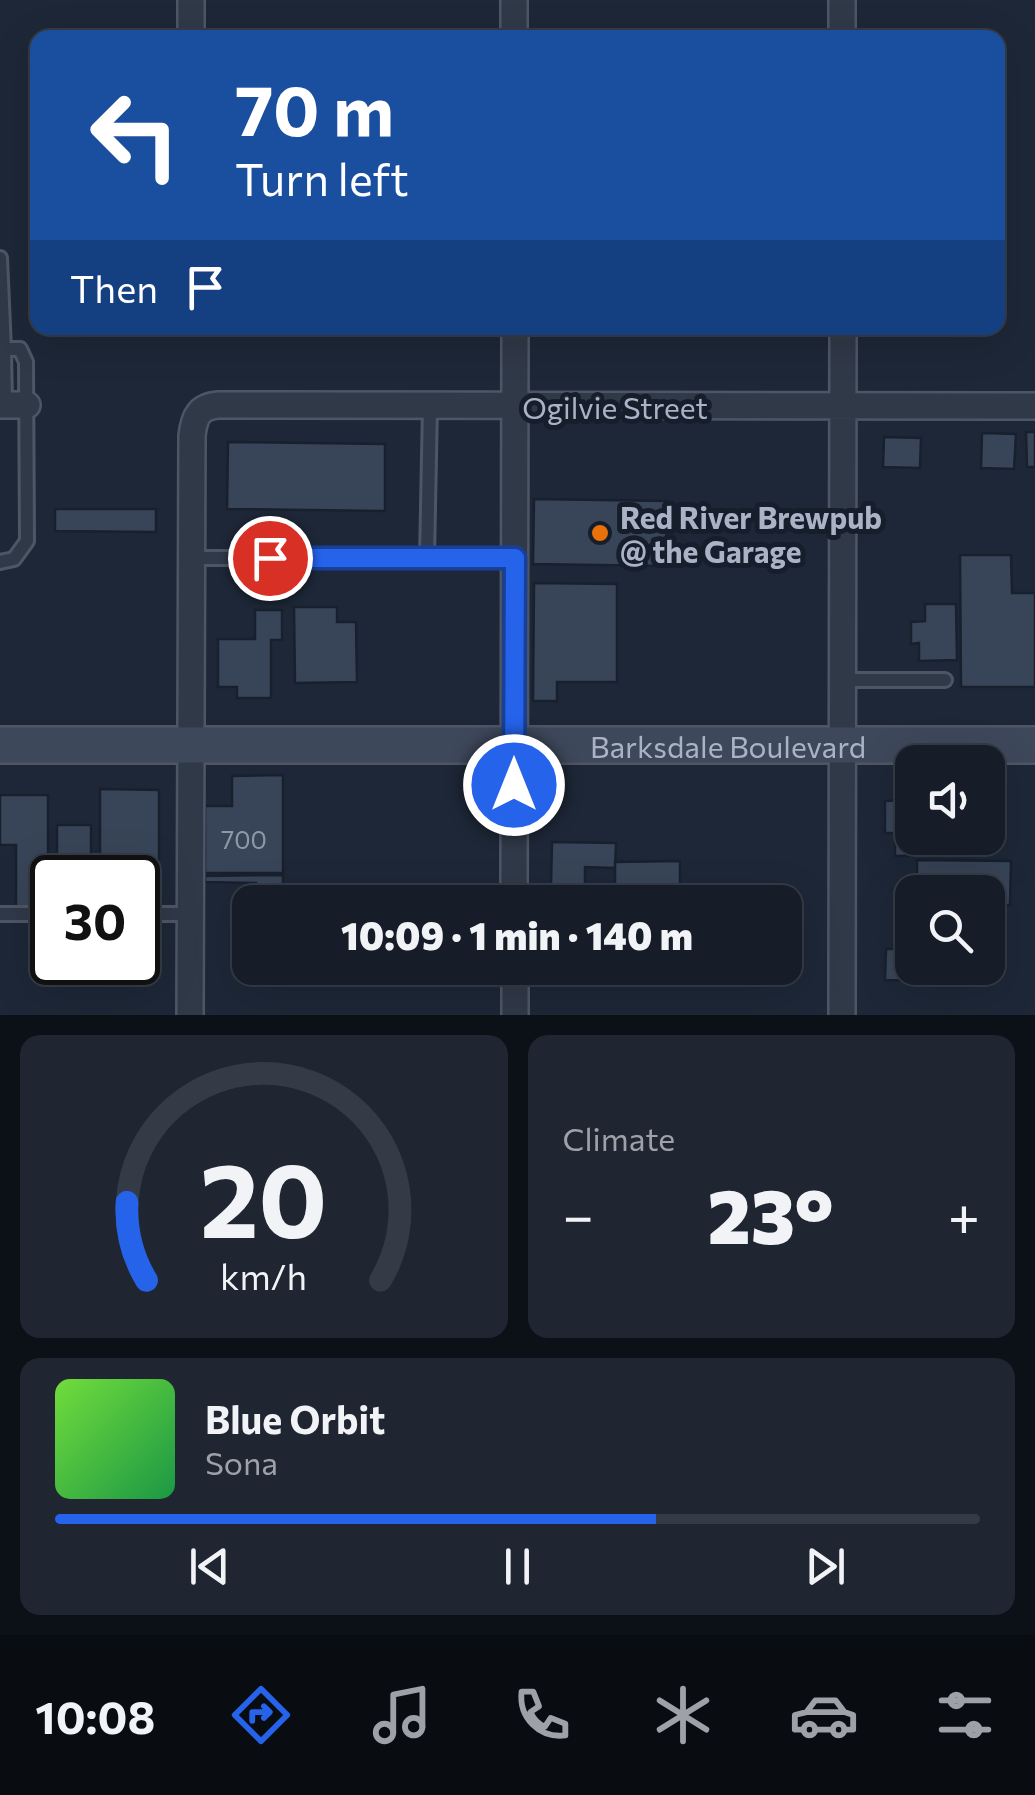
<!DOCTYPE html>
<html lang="en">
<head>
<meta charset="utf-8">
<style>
	:root { --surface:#161d29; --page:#1f2631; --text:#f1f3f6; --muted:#9ea2a8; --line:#353b46; --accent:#2563eb }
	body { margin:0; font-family:Commissioner,sans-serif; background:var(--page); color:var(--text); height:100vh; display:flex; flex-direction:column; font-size:38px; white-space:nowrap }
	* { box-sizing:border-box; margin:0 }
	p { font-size:32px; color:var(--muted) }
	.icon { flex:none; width:55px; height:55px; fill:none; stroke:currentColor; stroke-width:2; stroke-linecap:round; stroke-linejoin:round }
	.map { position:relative; height:1015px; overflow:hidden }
	.sheet { display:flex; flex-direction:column; gap:20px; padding:20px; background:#0c1017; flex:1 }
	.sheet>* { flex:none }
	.hud { position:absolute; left:30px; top:30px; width:975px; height:305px; border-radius:20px; box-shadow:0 10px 40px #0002,0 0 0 2px var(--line); background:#1a4fa0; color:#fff; overflow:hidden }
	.fabs { position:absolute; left:895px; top:745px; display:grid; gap:20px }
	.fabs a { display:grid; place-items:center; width:110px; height:110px; border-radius:20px; background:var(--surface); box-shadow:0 10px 40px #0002,0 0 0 2px var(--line); font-size:50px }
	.speed { position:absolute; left:30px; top:855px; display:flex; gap:20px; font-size:50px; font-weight:700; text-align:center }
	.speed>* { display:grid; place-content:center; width:130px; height:130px; border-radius:50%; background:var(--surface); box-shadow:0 10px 40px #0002,0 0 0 2px var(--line); line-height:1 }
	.speed .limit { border:5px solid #111; border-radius:15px; background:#fff; color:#111 }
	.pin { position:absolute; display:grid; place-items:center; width:85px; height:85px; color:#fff; margin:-42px; border:5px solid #fff; border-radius:50%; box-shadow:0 2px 10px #0007 }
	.me { position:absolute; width:110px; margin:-55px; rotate:0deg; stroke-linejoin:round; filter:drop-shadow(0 0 8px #0008) }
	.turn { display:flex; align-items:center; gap:35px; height:210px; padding:0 40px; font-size:45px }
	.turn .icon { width:130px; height:130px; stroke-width:2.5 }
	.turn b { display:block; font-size:70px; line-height:85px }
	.then { display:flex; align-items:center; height:95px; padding:0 40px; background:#0003; gap:20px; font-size:38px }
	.big { font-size:75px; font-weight:800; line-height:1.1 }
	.sheet .widget { flex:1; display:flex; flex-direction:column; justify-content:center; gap:15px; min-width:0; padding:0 35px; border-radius:20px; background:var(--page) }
	.sheet .dial { align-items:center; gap:0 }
	.dial svg { height:260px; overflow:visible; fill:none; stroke:var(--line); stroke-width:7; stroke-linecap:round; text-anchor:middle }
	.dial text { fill:var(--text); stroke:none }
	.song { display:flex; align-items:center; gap:30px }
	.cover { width:120px; height:120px; border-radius:15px; background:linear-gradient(135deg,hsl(100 70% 55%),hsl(140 70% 35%)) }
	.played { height:10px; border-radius:5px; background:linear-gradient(90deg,var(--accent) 65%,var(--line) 65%) }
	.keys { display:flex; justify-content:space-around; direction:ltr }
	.heat { display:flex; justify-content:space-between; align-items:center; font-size:55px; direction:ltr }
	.sheet .tiles { flex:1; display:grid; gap:20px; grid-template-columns:1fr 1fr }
	.widget:last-child { grid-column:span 2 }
	.trip { position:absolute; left:232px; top:885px; width:570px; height:100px; border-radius:20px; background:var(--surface); box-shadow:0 10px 40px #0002,0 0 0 2px var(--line); font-weight:800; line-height:100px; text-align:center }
	.tabs { display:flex; height:160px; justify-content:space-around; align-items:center; background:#090c10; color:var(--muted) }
	.tabs .icon { width:70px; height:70px }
	.tabs .current { color:var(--accent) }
	.tabs b { font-size:45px; color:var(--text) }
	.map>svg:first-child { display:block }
	.building { fill:#384558; stroke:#18202e; stroke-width:2.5 }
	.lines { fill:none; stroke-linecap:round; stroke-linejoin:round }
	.lane-casing { stroke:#4e5666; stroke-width:18 }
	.street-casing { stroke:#4e5666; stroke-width:30 }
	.secondary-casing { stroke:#4e5666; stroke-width:40 }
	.lane { stroke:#303948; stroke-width:12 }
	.street { stroke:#303948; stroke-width:25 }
	.secondary { stroke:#3e485b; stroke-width:35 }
	.route-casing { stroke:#184099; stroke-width:25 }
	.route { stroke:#2563eb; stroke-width:18 }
	.food-dot { fill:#e8710a; stroke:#161e2c; stroke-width:4 }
	.labels { text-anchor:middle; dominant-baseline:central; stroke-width:10; stroke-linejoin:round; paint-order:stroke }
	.number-label { font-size:25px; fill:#8e98aa }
	.street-label { font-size:30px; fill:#aab3c5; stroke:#161e2c }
	.poi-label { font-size:30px; font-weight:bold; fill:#aab3c5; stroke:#161e2c; text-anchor:start }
</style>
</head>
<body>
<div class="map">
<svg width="1035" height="1015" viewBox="0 0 1035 1015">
	<rect width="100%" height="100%" fill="#1d2737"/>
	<path class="building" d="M1026,432H1035V467H1027Z
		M982,433L1016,434L1014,469L981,468Z
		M884,437L921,438L920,468L883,467Z
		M228,442L385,444V511L227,509Z
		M534,499L667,501L666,566L533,564Z
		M55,509H156V532L55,531Z
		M960,555H1011L1012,593H1035V687H961Z
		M534,583L617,584V682H557V701H533Z
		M925,604H956L957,660L919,661V643L911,644V622L925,621Z
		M294,607H337V622H356L357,682L295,683Z
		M255,610H282V640H271V698H237V687H218V639H255Z
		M283,775V873H205V806H232V776Z
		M100,789L159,790V885H138V878H113V857H100Z
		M0,795H48V906L16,907V845H0Z
		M912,800V838H961V855L895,856V833H885V801Z
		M57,825H91V878H57Z
		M552,842L616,843L615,868L585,867V885L551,884Z
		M917,860L1011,861L1010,905H988V892H917Z
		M680,861V902H615V862Z
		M283,875V902H257L256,883L205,882V876Z
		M907,933H912V968H955L954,981L885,980L886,949H907Z"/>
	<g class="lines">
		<g class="lane-casing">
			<path id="lane" d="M0,258L4,349H0
				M191,558H515
				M427,558L430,406
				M0,562L14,559L27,541L26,362L20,349H4L5,405
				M844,680H945
				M0,914H52
				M138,914H190"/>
		</g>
		<g class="street-casing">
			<path id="street" d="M191,0V38
				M514,0V38
				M842,0V38
				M0,405H27
				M514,902L515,328
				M515,968V1015
				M190,1015L192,436C194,417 199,406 219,405L1035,406
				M842,1015L843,328"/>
		</g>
		<g class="secondary-casing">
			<g id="secondary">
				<path id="s1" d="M0,745H1035"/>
			</g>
		</g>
		<use href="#lane" class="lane"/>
		<use href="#street" class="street"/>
		<use href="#secondary" class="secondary"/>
	</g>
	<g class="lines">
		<g class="route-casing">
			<path id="route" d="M270,558H515L514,785"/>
		</g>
		<use href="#route" class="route"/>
	</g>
	<circle class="food-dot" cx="600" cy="533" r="10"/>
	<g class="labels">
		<g class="number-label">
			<text x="244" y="839">700</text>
		</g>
		<g class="street-label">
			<text x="615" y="406">Ogilvie Street</text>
			<text stroke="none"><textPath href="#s1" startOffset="728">Barksdale Boulevard</textPath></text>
		</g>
		<g class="poi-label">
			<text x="620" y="516">Red River Brewpub<tspan x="620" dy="34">@ the Garage</tspan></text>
		</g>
	</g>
</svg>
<div class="fabs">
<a><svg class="icon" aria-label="sound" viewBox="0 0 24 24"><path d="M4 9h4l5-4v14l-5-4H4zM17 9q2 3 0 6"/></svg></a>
<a><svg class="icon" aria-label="search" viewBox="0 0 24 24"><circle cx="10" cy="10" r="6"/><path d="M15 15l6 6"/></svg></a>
</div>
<div class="speed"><div class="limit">30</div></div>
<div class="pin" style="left:270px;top:558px;background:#d93025"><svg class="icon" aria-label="arrive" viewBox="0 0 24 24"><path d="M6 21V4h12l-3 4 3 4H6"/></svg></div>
<svg class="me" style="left:514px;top:785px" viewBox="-20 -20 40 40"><circle r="17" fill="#2563eb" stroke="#fff" stroke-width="3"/><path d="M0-11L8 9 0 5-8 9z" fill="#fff"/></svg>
<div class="trip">10:09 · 1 min · 140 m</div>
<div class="hud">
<div class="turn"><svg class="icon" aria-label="left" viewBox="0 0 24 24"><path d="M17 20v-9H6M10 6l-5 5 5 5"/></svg><div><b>70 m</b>Turn left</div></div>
<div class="then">Then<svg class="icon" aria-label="arrive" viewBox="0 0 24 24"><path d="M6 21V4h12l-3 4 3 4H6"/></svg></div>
</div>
</div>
<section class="sheet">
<div class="tiles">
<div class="widget dial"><svg viewBox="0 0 100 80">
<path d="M14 69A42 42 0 1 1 86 69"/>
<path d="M14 69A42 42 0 0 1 8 45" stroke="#2563eb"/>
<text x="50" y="56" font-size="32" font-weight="700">20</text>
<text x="50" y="72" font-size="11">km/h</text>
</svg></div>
<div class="widget"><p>Climate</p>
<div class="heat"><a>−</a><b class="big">23°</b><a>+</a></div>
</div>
<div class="widget">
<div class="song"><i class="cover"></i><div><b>Blue Orbit</b><p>Sona</p></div></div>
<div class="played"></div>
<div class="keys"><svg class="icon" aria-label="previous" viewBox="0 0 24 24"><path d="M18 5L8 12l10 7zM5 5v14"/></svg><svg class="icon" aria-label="pause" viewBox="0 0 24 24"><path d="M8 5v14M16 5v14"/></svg><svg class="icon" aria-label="next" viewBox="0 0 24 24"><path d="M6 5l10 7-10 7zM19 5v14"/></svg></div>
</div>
</div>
</section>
<nav class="tabs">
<b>10:08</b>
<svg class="icon current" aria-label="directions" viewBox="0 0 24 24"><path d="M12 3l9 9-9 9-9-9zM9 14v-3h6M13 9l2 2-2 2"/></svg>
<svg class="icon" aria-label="music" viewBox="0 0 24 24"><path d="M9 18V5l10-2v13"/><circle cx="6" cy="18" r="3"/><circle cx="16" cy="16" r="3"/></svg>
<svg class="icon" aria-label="phone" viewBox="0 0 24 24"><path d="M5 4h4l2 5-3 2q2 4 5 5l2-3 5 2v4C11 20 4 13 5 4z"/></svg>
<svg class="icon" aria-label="climate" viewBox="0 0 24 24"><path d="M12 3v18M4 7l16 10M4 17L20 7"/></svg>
<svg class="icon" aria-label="car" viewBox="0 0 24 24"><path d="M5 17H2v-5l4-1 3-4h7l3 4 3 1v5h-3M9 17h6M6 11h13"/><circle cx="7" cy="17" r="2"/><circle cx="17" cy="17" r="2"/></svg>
<svg class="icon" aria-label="filters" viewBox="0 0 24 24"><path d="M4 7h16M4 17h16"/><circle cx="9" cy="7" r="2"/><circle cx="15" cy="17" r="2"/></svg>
</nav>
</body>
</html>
